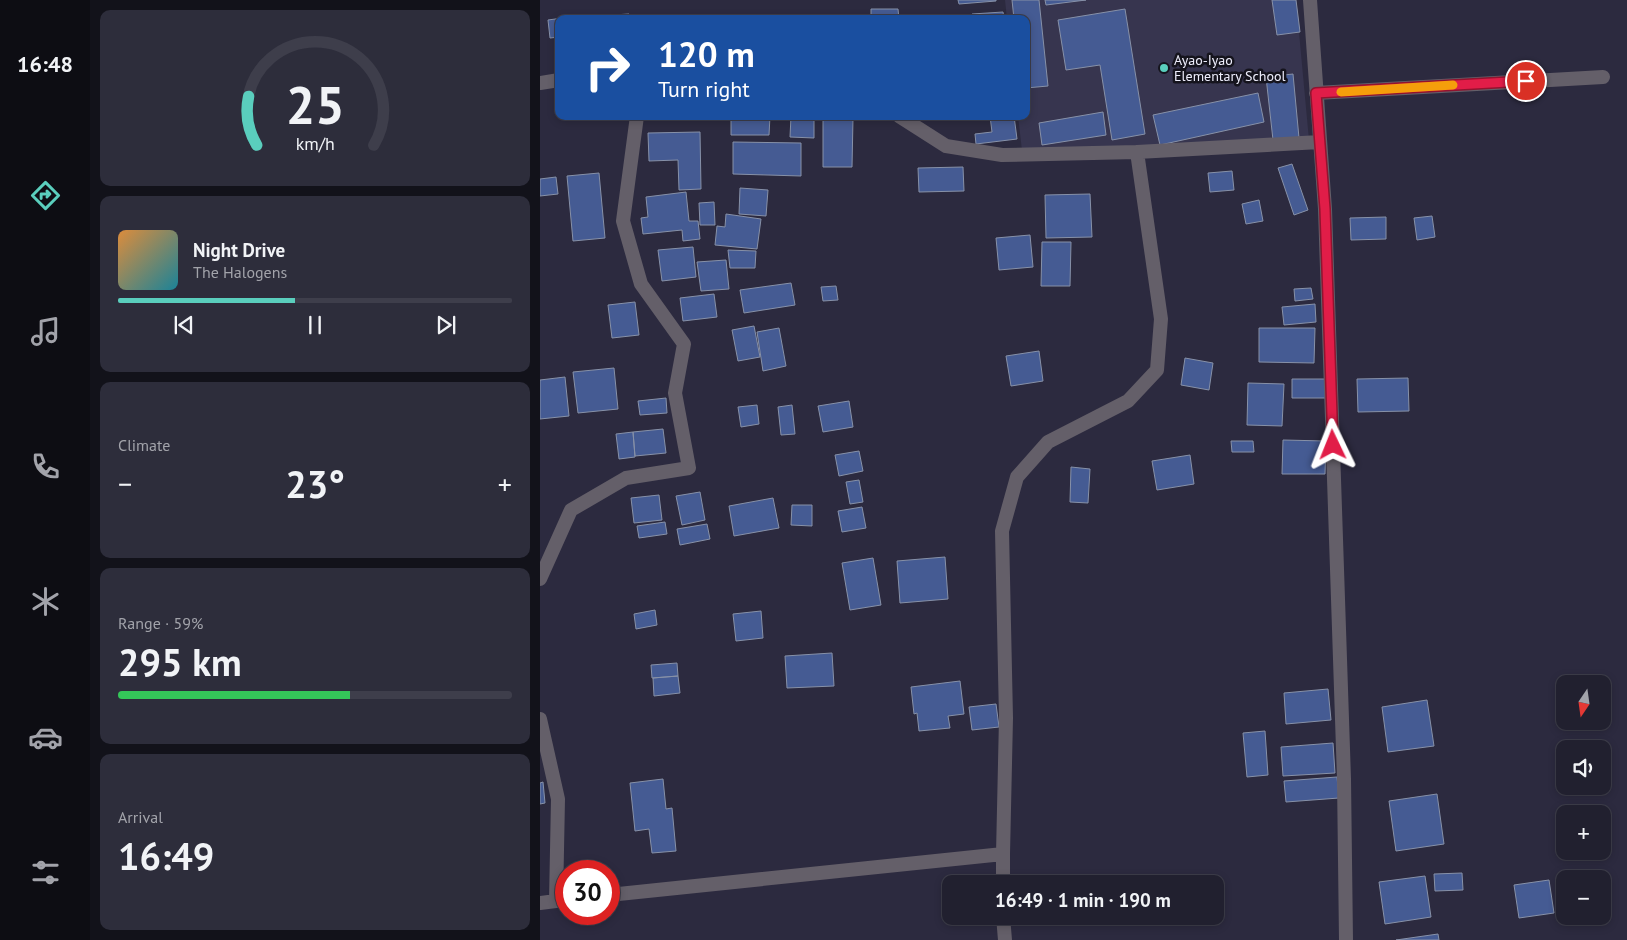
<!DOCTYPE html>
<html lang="en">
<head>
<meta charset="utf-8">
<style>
	:root { --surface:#21202f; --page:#2d2d3b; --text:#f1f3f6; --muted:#a2a3aa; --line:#3e3e4b; --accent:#5acebd }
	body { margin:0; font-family:"PT Sans",sans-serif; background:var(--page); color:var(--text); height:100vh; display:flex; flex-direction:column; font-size:19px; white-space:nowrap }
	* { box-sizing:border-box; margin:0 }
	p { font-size:16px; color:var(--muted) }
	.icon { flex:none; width:28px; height:28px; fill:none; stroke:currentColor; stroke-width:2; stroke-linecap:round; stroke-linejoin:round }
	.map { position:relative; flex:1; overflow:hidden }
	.sheet { display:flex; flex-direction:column; gap:10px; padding:10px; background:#12121a; width:450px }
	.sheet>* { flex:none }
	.guide { position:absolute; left:15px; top:15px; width:475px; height:105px; border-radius:10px; box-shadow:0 2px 8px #0003,0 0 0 1px var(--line); background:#1a4fa0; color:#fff; overflow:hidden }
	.needle { width:32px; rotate:193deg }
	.controls { position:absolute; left:1016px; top:675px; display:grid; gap:10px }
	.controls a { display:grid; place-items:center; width:55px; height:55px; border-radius:10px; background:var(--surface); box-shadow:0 2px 8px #0003,0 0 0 1px var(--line); font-size:25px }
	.speed { position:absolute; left:15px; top:860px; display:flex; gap:10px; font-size:25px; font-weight:700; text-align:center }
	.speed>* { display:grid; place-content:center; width:65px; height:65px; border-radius:50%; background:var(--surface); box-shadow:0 2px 8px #0003,0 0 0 1px var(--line); line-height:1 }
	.speed .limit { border:8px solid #d22; background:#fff; color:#111 }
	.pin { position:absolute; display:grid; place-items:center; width:42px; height:42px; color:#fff; margin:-21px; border:2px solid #fff; border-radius:50%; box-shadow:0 1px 5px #0007 }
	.me { position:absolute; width:55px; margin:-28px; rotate:358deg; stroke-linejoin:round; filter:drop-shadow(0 0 4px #0008) }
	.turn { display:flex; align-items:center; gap:18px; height:105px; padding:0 20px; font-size:22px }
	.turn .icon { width:65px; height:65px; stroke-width:2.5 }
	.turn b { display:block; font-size:35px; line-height:42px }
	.big { font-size:38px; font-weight:700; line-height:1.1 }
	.sheet .card { flex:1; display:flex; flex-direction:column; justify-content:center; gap:8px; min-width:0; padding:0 18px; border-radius:10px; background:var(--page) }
	.sheet .dial { align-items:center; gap:0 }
	.dial svg { height:130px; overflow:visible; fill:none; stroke:var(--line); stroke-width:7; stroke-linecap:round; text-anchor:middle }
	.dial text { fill:var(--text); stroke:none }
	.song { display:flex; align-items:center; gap:15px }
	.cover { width:60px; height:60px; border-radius:8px; background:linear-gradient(135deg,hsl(30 70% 55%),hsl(190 70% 35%)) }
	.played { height:5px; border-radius:2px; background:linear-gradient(90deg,var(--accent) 45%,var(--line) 45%) }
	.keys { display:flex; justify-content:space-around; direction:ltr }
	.heat { display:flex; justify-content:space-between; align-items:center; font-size:28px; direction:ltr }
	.charge { height:8px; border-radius:4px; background:linear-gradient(90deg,#34c759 59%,var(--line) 0) }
	.trip { position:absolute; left:402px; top:875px; width:282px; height:50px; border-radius:10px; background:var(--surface); box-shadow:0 2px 8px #0003,0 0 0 1px var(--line); font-weight:700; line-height:50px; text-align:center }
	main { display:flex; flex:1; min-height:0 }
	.tabs { display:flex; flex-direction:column; width:90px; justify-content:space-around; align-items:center; background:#0d0d13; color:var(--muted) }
	.tabs .icon { width:35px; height:35px }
	.tabs .active { color:var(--accent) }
	.tabs b { font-size:22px; color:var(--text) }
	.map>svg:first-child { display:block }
	.built { fill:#37354f }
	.building { fill:#455b93; stroke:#8791a8 }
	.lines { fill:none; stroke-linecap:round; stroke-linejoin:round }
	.minor { stroke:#645f69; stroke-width:14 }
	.route-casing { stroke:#92132f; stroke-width:12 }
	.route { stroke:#e11d48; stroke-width:9 }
	.slow { stroke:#f59e0b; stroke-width:9 }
	.poi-dot { fill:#5acebd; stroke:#15141d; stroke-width:2 }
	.labels { text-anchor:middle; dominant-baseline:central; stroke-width:5; stroke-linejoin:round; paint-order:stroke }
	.poi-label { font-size:14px; fill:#eeeefc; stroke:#15141d; text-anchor:start }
</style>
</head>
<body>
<main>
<nav class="tabs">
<b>16:48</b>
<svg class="icon active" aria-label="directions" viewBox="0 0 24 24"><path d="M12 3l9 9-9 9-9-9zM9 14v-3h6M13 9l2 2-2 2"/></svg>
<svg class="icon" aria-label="music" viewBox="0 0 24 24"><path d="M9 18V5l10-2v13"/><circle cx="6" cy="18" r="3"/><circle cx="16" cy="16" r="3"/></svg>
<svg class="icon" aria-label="phone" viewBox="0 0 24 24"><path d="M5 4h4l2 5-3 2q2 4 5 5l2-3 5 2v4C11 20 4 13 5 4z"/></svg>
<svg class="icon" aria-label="climate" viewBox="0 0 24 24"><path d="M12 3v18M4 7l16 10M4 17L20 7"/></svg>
<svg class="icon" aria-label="car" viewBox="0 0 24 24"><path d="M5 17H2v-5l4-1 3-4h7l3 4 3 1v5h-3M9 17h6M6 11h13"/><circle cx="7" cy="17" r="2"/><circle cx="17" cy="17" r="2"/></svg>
<svg class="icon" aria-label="filters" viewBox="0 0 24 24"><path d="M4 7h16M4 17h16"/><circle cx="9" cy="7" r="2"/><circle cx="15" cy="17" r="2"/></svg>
</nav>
<section class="sheet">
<div class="card dial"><svg viewBox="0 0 100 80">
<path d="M14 69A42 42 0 1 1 86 69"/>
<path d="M14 69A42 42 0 0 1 9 39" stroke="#5acebd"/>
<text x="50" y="56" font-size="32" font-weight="700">25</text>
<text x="50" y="72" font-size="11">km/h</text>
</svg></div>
<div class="card">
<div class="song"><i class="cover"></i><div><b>Night Drive</b><p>The Halogens</p></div></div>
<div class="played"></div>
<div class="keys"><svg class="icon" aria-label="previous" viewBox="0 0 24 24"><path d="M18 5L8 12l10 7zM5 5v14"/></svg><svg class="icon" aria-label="pause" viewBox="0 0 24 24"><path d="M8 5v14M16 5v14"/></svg><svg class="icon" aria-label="next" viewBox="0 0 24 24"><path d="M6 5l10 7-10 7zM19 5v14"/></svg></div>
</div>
<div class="card"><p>Climate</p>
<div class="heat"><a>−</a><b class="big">23°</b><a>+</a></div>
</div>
<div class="card"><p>Range · 59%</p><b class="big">295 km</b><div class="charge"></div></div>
<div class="card"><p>Arrival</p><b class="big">16:49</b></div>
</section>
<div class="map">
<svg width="1087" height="940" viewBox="0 0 1087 940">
	<rect width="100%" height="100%" fill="#2c2a3f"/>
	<path class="built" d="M465,0H756L769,140L483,159L478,116H486V19H467Z"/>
	<path class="building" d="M418,0H456V1L419,4Z
		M472,0H499L508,86L486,88V19H474Z
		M505,0H546L506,5Z
		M732,0H756L760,32L737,35Z
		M331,9H358L359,19H331Z
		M585,9L605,134L572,140L560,65L526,70L518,20Z
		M463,12L464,19H433L432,14Z
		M89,14L90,19H59L58,16Z
		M30,17V19H19V37L10,38L8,20Z
		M753,74L759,138L733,140L726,77Z
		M718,93L724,122L620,145L613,115Z
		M563,112L566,135L502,145L499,123Z
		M191,116H230L229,135H191Z
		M251,116L274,117V138L250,137Z
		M450,116H474L477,139L436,144L435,134L452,132Z
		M283,118H313L312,167H283Z
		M160,132L161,189L139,190L138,160L109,161L108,133Z
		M193,142L261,143V176L193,174Z
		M752,164L768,210L754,215L738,168Z
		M423,167L424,191L379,192L378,168Z
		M692,171L694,190L670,192L668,173Z
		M59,173L65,238L33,241L27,176Z
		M16,177L18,194L0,196V179Z
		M200,188L228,190L226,216L199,214Z
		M146,192L149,221H158L160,239L143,241L142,230L103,234L101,218L108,217L106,197Z
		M550,194L552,237L506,238L505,195Z
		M719,200L723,221L706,224L702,204Z
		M174,202L175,225H160L159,203Z
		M186,214L221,219L217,249L175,245L177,226L185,227Z
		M892,216L895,237L877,240L874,218Z
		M846,217V239L811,240L810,218Z
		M490,235L493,267L459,270L456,238Z
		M502,242H531L530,286H501Z
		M153,247L156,277L122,281L118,250Z
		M188,250L216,251L215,268H190Z
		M186,260L189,289L161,291L157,262Z
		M251,283L255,305L204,313L200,290Z
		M296,286L298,300L283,301L281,287Z
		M771,288L773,299L755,301L754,289Z
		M174,294L177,317L143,321L140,298Z
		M95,302L99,335L72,338L68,305Z
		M775,304L776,322L744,325L742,307Z
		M214,326L220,357L198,361L192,330Z
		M239,328L246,366L223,371L217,332Z
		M719,328H775L774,363L719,362Z
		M499,351L503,381L471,386L466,356Z
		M645,358L673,363L669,390L641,385Z
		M74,368L78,409L38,413L33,372Z
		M25,377L29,416L0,419V380Z
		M868,378L869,411L818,412L817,379Z
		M752,379H787V398H752Z
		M708,383L744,384L742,426L707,425Z
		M126,398L127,413L100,415L98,401Z
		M309,401L313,427L283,432L278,406Z
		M217,405L219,424L201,427L198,407Z
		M252,405L255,434L241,435L238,407Z
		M123,429L126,453L95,456L93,432Z
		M93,432L95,457L79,459L76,434Z
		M743,440L786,441L785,474H742Z
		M691,441H713L714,452H692Z
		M319,451L323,471L299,476L295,455Z
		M650,455L654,484L617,490L612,461Z
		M531,467L550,469L548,503L530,502Z
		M319,480L323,502L310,504L306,482Z
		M160,492L165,520L142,525L136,496Z
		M119,495L122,520L94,523L91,498Z
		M233,498L239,528L194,536L189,506Z
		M252,505H272V526L251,525Z
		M322,507L326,528L302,532L298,511Z
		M125,522L127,534L99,538L97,526Z
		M167,524L170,539L140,545L137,529Z
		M405,557L408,599L360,603L357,561Z
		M333,558L341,605L310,610L302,563Z
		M115,610L117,625L96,629L94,614Z
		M221,611L223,638L196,641L193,614Z
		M292,653L294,686L247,688L245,656Z
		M137,663L138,676L112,678L111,665Z
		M138,676L140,693L114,696L113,678Z
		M420,681L424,714L408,716L410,728L379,731L377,713L374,714L371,687Z
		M788,689L791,720L746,724L744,693Z
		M887,700L894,746L848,752L842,707Z
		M456,704L459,727L432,730L429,707Z
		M725,731L728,775L707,777L703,733Z
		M793,743L795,773L743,776L741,747Z
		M797,777L799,798L746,802L744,781Z
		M123,779L126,809L132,808L136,851L112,853L109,829L95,831L90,783Z
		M3,782L5,803L0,804V783Z
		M897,794L904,844L856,851L849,801Z
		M922,873L923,890L895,891L894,874Z
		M885,876L891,917L845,924L839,882Z
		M1009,880L1014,913L979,918L974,885Z
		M898,934L899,940H856Z"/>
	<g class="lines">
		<path class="minor" d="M770,0L785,209L804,779L806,940
			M0,83L19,80
			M776,93L1063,77
			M359,116L406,146L462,155L597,152L780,142
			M0,579L31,510L86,478L149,468L135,393L144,344L101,284L83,221L97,116
			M0,719L18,799L16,901L0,903
			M463,884V854
			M69,895L463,854L466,718L462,531L477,477L508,442L588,401L617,370L621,319L597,152
			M463,916L465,940"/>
	</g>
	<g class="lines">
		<g class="route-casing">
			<path id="route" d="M793,445L785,209L776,93L986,81"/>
		</g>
		<use href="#route" class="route"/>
		<path class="slow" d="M801,92L913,85"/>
	</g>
	<circle class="poi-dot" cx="624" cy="68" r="5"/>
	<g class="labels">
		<g class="poi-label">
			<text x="634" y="60">Ayao-Iyao<tspan x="634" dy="16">Elementary School</tspan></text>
		</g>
	</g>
</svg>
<div class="controls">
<a><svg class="needle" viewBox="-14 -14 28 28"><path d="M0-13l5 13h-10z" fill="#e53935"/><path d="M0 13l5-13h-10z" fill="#a2a3aa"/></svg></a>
<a><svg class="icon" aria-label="sound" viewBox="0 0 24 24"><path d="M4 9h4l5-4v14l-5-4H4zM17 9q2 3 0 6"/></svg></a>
<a>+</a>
<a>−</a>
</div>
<div class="speed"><div class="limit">30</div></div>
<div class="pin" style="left:986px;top:81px;background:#d93025"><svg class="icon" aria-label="arrive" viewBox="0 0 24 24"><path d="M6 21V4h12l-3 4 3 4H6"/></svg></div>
<svg class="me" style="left:793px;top:445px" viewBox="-20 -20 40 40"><path d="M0-17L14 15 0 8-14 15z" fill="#e11d48" stroke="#fff" stroke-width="4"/></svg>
<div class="trip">16:49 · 1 min · 190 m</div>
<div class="guide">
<div class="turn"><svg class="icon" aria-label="right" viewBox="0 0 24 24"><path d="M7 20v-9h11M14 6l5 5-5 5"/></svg><div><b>120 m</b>Turn right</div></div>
</div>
</div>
</main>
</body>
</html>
